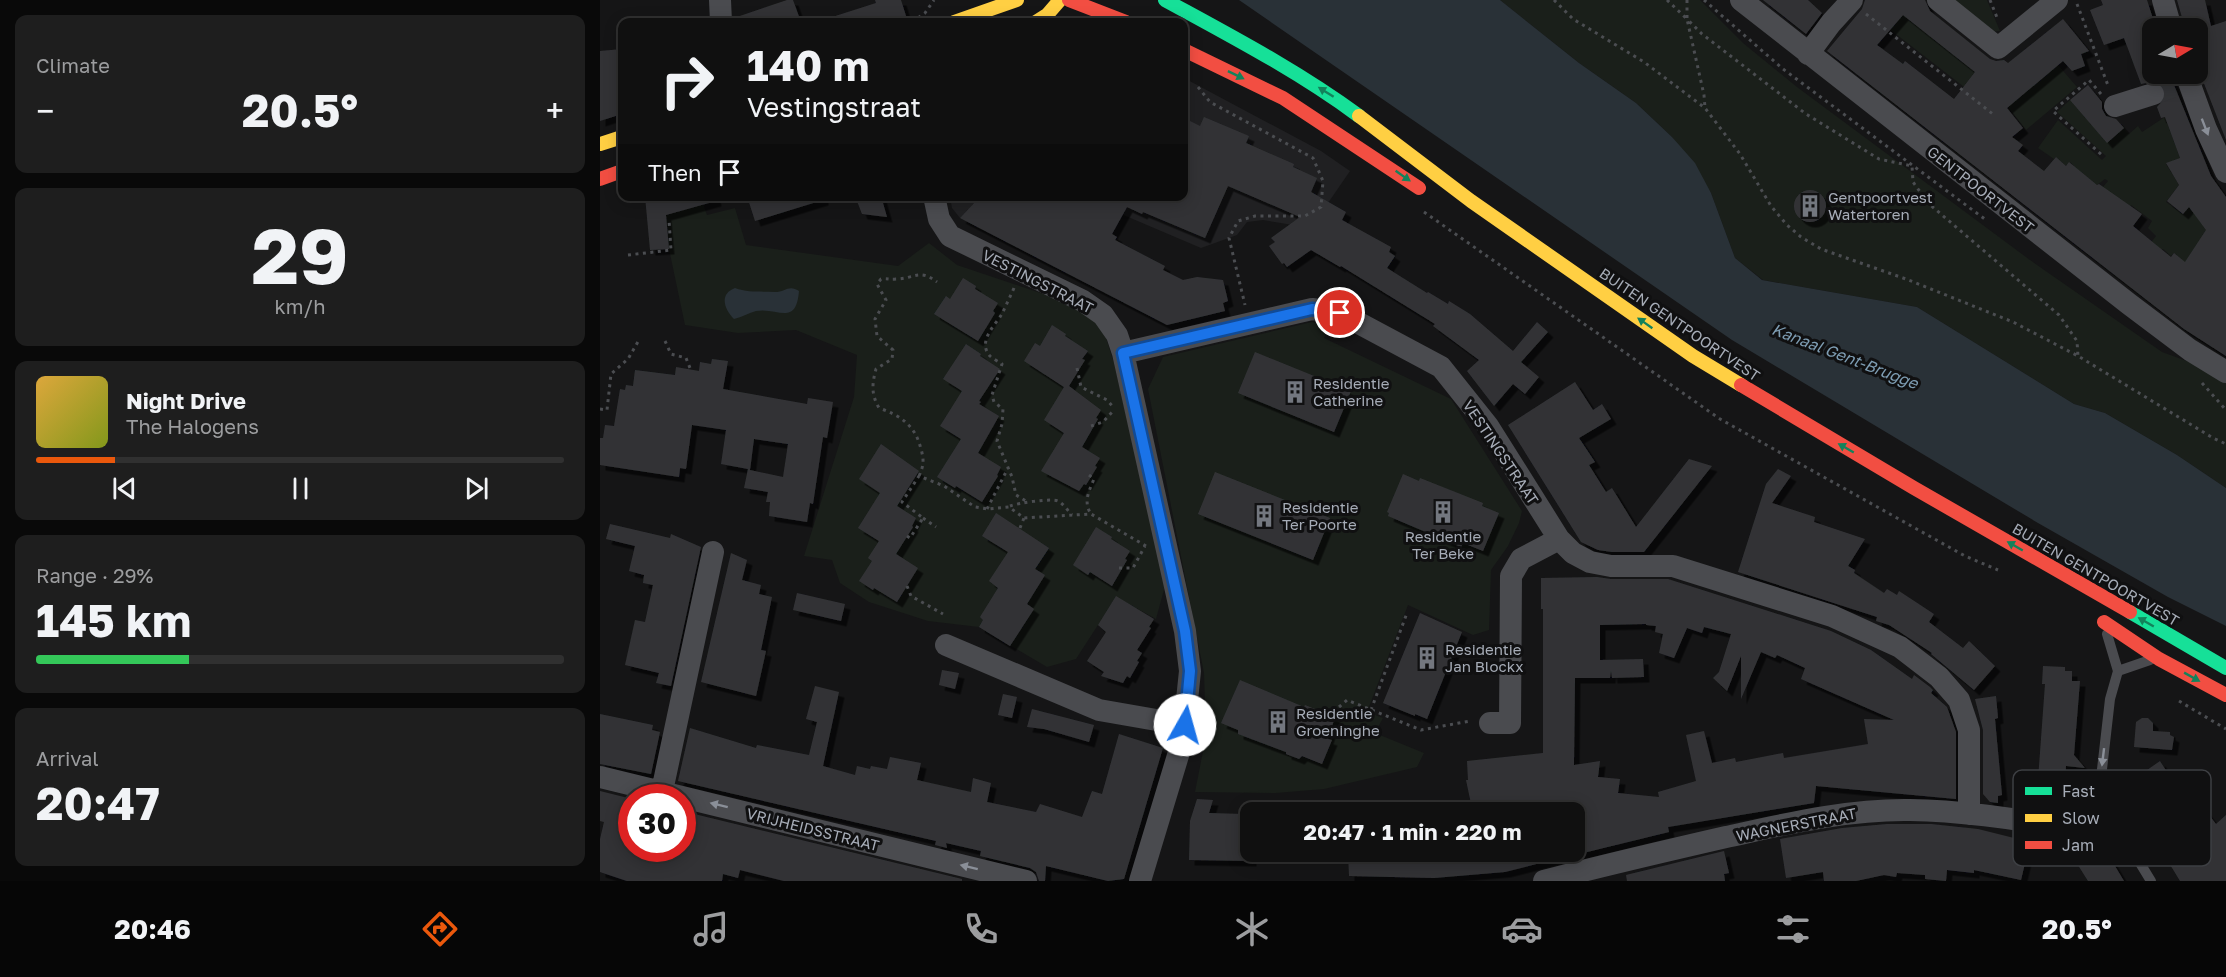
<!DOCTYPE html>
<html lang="en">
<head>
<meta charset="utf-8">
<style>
	:root { --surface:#101010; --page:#1e1e1e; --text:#f1f3f6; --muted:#9c9d9f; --line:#303030; --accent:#ea580c }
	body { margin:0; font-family:"Golos Text",sans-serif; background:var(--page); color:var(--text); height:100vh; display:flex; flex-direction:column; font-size:22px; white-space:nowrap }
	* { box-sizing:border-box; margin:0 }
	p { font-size:20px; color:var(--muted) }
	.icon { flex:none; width:33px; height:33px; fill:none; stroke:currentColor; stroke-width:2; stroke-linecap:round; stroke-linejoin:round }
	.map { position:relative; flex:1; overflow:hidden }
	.details { display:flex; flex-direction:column; gap:15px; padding:15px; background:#090909; width:600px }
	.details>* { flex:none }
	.banner { position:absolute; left:18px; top:18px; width:570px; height:183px; border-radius:12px; box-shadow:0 3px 15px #0003,0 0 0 2px var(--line); background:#101010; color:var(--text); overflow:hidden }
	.needle { width:39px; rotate:80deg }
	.controls { position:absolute; left:1542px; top:18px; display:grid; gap:12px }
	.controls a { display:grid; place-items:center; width:66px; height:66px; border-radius:12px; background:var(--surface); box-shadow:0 3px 15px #0003,0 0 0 2px var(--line); font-size:30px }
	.speed { position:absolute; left:18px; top:784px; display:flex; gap:12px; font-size:30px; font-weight:700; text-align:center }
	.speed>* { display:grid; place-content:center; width:78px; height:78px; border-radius:50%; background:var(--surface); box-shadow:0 3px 15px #0003,0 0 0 2px var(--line); line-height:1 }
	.speed .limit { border:9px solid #d22; background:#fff; color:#111 }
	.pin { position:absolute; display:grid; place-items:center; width:51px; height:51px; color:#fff; margin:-26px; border:3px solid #fff; border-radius:50%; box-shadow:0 2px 6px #0007 }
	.me { position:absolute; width:66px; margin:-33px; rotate:7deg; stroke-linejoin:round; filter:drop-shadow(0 0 4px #0008) }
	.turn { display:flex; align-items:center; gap:21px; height:126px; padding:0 30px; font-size:27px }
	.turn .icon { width:78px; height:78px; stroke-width:2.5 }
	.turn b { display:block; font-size:42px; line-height:51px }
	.then { display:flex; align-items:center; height:57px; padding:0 30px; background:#0003; gap:12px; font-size:22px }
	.big { font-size:45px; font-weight:700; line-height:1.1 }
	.details .card { flex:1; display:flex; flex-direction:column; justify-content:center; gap:9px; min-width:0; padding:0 21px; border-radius:12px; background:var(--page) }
	.details .dial { align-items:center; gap:0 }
	.dial b { font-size:78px; line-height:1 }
	.song { display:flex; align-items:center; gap:18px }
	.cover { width:72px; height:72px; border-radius:9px; background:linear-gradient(135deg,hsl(40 70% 55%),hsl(70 70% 35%)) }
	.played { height:6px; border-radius:3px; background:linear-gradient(90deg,var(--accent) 15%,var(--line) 15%) }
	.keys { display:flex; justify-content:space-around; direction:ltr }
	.heat { display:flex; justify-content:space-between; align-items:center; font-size:33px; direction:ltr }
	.charge { height:9px; border-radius:4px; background:linear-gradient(90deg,#34c759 29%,var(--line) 0) }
	.trip { position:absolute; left:640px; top:802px; width:345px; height:60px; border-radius:12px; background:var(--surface); box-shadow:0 3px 15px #0003,0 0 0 2px var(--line); font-weight:700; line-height:60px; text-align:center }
	.tab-bar { display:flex; height:96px; justify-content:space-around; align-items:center; background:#060606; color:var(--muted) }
	.tab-bar .icon { width:42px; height:42px }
	.tab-bar .selected { color:var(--accent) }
	.tab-bar b { font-size:27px; color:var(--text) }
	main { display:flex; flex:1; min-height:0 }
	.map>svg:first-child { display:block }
	.built { fill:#202022 }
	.green { fill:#1a1f1a }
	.water { fill:#293137 }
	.building { fill:#323336; fill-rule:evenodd; filter:url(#shadow) }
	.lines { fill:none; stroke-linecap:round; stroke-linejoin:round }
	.street-tunnel { stroke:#323336; stroke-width:22; stroke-dasharray:22 11; stroke-linecap:butt }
	.path { stroke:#4b4d51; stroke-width:3; stroke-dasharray:3 4.5; stroke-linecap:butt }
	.lane { stroke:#4a4b4f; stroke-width:10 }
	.street { stroke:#4a4b4f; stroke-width:22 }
	.fast { stroke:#16e098; stroke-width:14 }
	.slow { stroke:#ffcf43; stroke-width:14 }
	.jam { stroke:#f24e42; stroke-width:14 }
	.oneway { fill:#13825b }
	.oneway2 { fill:#8a8f98 }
	.route-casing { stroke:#114b97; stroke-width:15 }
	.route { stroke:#1a73e8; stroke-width:10 }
	.labels { text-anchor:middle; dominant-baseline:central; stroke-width:6; stroke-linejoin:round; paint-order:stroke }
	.street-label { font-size:15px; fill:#a6acb7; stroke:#101011 }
	.poi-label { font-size:15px; fill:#a6acb7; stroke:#101011; text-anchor:start }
	.water-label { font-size:16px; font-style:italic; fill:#7d9cb2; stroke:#101011 }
	.key { fill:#101011; stroke:#3d3f43; stroke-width:1.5 }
	.key-label { font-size:16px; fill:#a6acb7 }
</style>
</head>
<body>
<main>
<section class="details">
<div class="card"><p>Climate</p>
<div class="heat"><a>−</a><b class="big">20.5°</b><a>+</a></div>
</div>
<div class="card dial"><b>29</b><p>km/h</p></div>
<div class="card">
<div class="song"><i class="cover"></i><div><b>Night Drive</b><p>The Halogens</p></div></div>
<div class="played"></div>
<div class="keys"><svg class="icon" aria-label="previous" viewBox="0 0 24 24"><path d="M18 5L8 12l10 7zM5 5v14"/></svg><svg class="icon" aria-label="pause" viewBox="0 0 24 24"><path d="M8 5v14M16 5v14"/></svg><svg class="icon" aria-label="next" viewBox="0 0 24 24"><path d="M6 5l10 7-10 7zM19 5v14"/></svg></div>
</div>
<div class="card"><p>Range · 29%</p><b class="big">145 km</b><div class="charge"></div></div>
<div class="card"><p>Arrival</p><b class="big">20:47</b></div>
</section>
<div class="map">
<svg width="1626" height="881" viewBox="0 0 1626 881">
	<defs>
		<filter id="shadow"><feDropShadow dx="5.5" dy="5.5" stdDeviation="0" flood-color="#0009"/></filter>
	</defs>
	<rect width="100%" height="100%" fill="#151516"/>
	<path class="built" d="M584,78L721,151L750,171L717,219L699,226L663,220L647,222L637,235L601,248L500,205L584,196Z
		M350,197H382L360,218L352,208Z"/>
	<path class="green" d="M900,0H1100L1143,43L1197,87L1430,260L1562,352L1603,367L1626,382V488L1577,455L1505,413L1474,404L1317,307L1163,280L1135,258L1111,193L1072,137L1036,103L979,63Z
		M1285,0L1413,102L1458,65L1477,87L1426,130L1408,107L1399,114L1270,14Z
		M1348,0H1387L1400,31L1388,32Z
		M1470,100L1524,128L1529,134L1538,126L1542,132L1565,117L1580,158L1566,164L1579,185L1566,202L1583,214L1588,208L1586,197L1615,244L1586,267L1574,253L1571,256L1563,249L1556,256L1546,249L1556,236L1548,228L1552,221L1531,205L1525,212L1503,187L1508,181L1505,179L1497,185L1472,168L1474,166L1470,162L1466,166L1456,157L1454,159L1438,148L1458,120L1502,160L1506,156L1457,112Z
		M103,204L107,215L135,208L146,245L298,266L329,243L357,265L461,300L501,322L514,363L565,586L556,619L516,597L476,659L447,667L379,627L328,621L269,602L240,583L232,560L204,556L254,397L257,355L196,330L138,333L85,325L69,249L66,215Z
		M712,322L730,326L724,338L851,399L922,511L919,523L908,546L891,570L889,630L873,635L808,605L767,712L783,718L775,733L824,753L817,767L724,789L676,793L595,792L606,736L604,673L548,389L563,357Z"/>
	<path class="water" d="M639,0H900L979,63L1036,103L1072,137L1095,163L1111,193L1135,258L1162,280L1317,307L1474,404L1505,413L1577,455L1626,488V626L1568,597L1438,523L1132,340Z
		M135,288C148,293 161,291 175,292C185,292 189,284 199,291C196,327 178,307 156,311C149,313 142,317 134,319C124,309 119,294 135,288Z"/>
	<path class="building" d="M187,0H193L201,22H134V18Z
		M275,0H301L306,16L285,22H226V19L276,3Z
		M1163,0H1208L1222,13L1206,34Z
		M1265,0H1325L1330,11L1390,59L1396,61L1404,60L1408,63L1463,19L1489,51L1481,54L1485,66L1472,71L1463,61L1407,108L1423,128L1412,137L1423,145L1418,151L1444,171L1456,157L1466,166L1469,162L1497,185L1499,184L1542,214L1533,226L1571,257L1574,253L1585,262L1606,230L1589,207L1583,214L1567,201L1579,185L1566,163L1580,158L1565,117L1561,118L1557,107L1566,97V89L1556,81L1541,84L1524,38L1504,45L1490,10L1503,5L1501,0H1547L1556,28H1552V74H1573L1572,80L1611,176L1626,197V356L1584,329L1227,51L1262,9ZM1303,15L1375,72L1354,99L1305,61L1303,64L1277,45Z
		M1577,0H1605L1611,26L1626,21V140L1598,68V28H1585Z
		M22,49V114L0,121V51Z
		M1488,85L1502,102V109L1506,116L1516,119L1524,128L1507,143L1470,100Z
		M604,117L649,136L646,143L694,164L693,167L717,178L711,192L746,212L742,220L791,247L789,252L795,256L787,268L827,293L828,292L848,304L849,301L870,314L913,351L937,322L948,332L921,362L939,377L925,394L913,384L894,406L867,371L879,360L833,326L835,324L741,266L740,267L711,250L687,267L684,263L682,264L669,246L675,242L671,238L700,217L628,186L605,238L543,212L542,214L527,207L512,234L517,237L515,240L565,266L563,270L583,280L597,277L623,280L628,301L623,303L625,311L567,325L360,218L381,196H412L416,201L421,196H584V118L600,126Z
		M1194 206a16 16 0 1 1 32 0a16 16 0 1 1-32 0Z
		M45,196H115L116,201L66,215L69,249L50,250Z
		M147,196H223V200L155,221Z
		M255,196H281L287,217L262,214Z
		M363,278L376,286L375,289L398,303L393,311L395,313L378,341L334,314L346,296L350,299Z
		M452,325L466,334L465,336L488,351L482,359L485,360L469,386L501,410L496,418L498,419L482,447L500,458L495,466L497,467L486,485L484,484L479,491L441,471L464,433L444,420L464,387L424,361L435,343L440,346Z
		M366,344L381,354L380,356L400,369L379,401L381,402L379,404L399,416L378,453L401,467L397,475L398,476L382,502L356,486L355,488L337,477L361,439L340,426L362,391L343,379Z
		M655,352L751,391L734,432L638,393Z
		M112,359L128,361L123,389L207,404L208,398L233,402L227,438L223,437L213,504L210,503L207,522L169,516L170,502H166L168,492L144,488L148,469L121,464L126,430L92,425L86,469L80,468L79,477L0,465V438H3L5,425L14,426L20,389L25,390L26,385L33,386L35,370L75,375L76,367L99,371L100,362L111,364ZM154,439L188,444L183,477L150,470Z
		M975,382L993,410L1002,404L1011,419L979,438L995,462L989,465L1006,492L1012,488L1036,527L1089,459L1112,466L1044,552H1012L998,550L981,542L908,425Z
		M281,444L319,471L297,506L316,518L312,526L313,527L296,554L318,568L297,602L274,588L273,590L259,581L272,561L268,558L279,541L258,528L280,493L259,479Z
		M1178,469L1191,476L1172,503L1215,517L1214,522L1265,539L1248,566L1255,570L1254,573L1284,593L1287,589L1297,595L1299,591L1334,614L1329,622L1363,648L1369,641L1395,666L1374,690L1331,654L1332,653L1289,625L1276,621L1277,617L1138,572L1166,484Z
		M615,472L730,518L713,560L598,514Z
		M803,474L819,481L820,478L883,503L882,506L899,513L883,551L863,543L861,547L788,516L789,513L787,512Z
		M396,513L449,548L435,569L445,575L427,604L434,609L410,646L379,627L383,620L380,617L398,588L389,581L408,552L382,536Z
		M10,524L70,538L71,534L101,547L71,686L56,683L59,673L25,665L35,620L45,622L53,585L43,583L44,575L29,571L35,546L6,539Z
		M496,527L512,537L511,539L530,551L525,559L527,560L512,586L490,572L488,575L473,565Z
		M131,553L147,560L142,580L161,585L159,594L172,597L161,650L166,651L156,696L101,682Z
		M997,577L1011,579H1068L1231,631L1271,650L1312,679L1314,675L1330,687L1333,690L1331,693L1347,707L1356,732V799L1216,786L1214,803L1068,827L1069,832L975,855V813H873L866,780H868L867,761L943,753V609H941V578ZM1046,624V625L1056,626L1055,632L1063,634L1059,653L1074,658L1087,628L1102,633L1104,627L1131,634L1119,672L1113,678L1127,691L1141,656V699L1161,652L1175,658L1177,655L1205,668L1201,679L1294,720L1264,719L1268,744L1184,758L1183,753L1136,762L1135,758L1112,763L1104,731L1086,735L1096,781L1058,792L1059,797L1018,793L1020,779L998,777L1000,761L974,765L975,678H1010L1011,671L1012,678L1044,677L1043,659L1000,660V625Z
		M197,593L245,604L241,621L193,610Z
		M516,596L554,619L549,627L551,628L537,650L542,653L537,661L539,662L530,678L527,676L523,683L501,676L504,672L487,661L506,632L498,625Z
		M820,613L862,632L827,719L815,714V716L783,703Z
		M1443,666L1465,667V671H1472V681H1480L1474,755L1485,768L1466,766L1465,785L1458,792L1453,786H1441L1438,780L1445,684H1442Z
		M342,670L359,673L355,689L339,685Z
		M640,680L704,707L705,705L735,717L728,739L732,740L722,764L702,756L699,759L686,754V752L638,734V730L621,723Z
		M215,686L239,692L223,766L255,775L257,766L270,769L271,766L287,769L290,757L321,763L317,780L371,792L373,778L391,783L387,802L436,812L440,804L482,817L492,791L502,794L519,734L563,748L524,879L508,881L446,866L445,881H439L436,872L430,868L380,856L381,851L346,843L347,848L335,845L336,841L78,781L90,728L156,748L157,745L209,755L217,722L206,719Z
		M403,694L417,697L412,718L398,715Z
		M1396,696L1398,718L1395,719L1402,795L1398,796V803L1390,802L1383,794V730L1375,699Z
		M432,709L494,725L489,742L444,729L427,727Z
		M0,714L53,725L52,730L60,732L51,774L0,764Z
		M1542,718H1548L1553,723V731L1570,732V735L1574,737L1572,750L1534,747L1536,722Z
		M1560,761L1594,815L1603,807L1616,824L1626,815V881H1580L1563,853L1570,848L1530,782Z
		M0,791L32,799V850L59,856L61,849H82V811L362,879V881H184L140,870L138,878L123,874L122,881H27L0,872V839L4,822L0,821Z
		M597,799L613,800L609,813L644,814V822H651V861L589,860L590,821Z
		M1287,824H1331L1378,829L1462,850L1461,852L1427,855L1421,880L1374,870V873L1347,870L1346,881L1325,879V875L1297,873L1296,877L1284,875L1256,881H1224L1223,872L1186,878L1180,839L1242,828Z
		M1489,844L1503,846L1524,881H1488L1471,854Z
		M1124,851L1129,873L1124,874L1125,881H1027L1026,875Z
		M748,852H964V857L905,872L834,878L749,876Z"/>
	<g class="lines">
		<path class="street-tunnel" d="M1553,94L1577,85"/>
		<path class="path" d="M954,0L973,19L1044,62L1105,108L1140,154L1171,206L1187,225L1201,237L1221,249L1306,279L1413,322L1478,356L1613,438L1626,444
			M1067,0L1087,19L1104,95L1105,108
			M1087,0V19L1102,34L1206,114L1279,159L1312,166L1313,182L1328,203L1459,315L1477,341L1478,356
			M1104,0L1183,69L1386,220
			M1390,0L1398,20
			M1477,4L1509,88
			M1266,14L1394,115
			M312,22L325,13L334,0
			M598,87L610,102L713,158L723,181L721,207L705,216H655L638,221L629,238L645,305
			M1501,94L1489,80L1453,111L1504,157
			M824,212L1120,419L1365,556L1398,570
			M28,255L71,250L69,220
			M414,288C410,297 406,305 402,314C395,325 377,342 390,356C393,359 399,362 402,364L392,395L394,402L403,409L402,424L397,441L412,477L416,495L426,501
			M65,341L71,354L86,358L90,368
			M477,368L481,387L507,400L514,408
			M1602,383L1626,410
			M0,409L7,410L11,374L28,359L39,340
			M491,426L503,422L514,410
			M489,475L494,479C489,491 483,502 491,514
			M319,476C324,465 324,460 321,449C315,425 301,416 279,408C271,394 272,384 276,369L292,359L293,350L277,336L275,319L286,300L277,284L281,279C287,278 290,280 296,279C314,279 319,268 337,282
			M410,506C418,503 451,498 458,501C463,503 468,511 472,515
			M387,509L408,468
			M323,518L336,527
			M420,528L424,518
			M307,536L310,538L323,518L302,502L319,476L344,486L375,507L388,509L409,507L424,518L491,514L546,546
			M519,568H533L545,546
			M307,586L311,596L343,614
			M1579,701L1626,729
			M739,707L747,700L821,730L870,721
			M771,710L807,613"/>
		<path class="lane" d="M1507,634L1518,671L1510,699L1501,778L1507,809L1551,881
			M1518,671L1550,660"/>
		<path class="street" d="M120,0L121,22
			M1141,0L1529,304L1590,350L1626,372
			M1338,0L1398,48L1457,0
			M1563,0L1571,28
			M1208,54L1231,23L1252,0
			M1586,74L1606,129L1626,172
			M1515,106L1553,94
			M334,196L339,219L350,236L483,301L503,315L517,335L523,353L585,631L590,671L583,739L540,881
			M523,353L712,309L740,313L841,367L888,426L959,539L973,553L990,562L1011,566H1073L1232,616L1300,647L1339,677L1359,700L1369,730V814
			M346,645L499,710L585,725
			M890,723H910L911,576L921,559L959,539
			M0,777L426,881
			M62,791L113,552
			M944,881C1004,865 1065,851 1126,837C1186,824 1247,809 1310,810C1382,811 1452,826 1523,835"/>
		<path class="fast" d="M565,0C631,36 698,71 759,116
			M1530,612L1626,668"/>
		<path class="slow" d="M354,22L417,0
			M436,22L447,15L460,0
			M759,116L871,201L1093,356L1141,385
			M0,144L22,137"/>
		<path class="jam" d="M469,0L526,22
			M584,50L683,98L819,188
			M0,179L22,171
			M1141,385L1314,488L1530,612
			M1504,622L1559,659L1626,695"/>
	</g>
	<defs><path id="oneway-solid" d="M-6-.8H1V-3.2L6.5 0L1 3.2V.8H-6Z" transform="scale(1.5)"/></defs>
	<g class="oneway">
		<use href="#oneway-solid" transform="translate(636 75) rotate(26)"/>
		<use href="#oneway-solid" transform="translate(726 92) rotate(-148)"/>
		<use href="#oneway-solid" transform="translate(803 176) rotate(35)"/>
		<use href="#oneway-solid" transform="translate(1045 323) rotate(-145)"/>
		<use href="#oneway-solid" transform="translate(1246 448) rotate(-150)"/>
		<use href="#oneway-solid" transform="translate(1415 546) rotate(-150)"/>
		<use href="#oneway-solid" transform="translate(1546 622) rotate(-150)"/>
		<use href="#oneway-solid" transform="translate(1592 677) rotate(29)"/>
	</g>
	<g class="oneway2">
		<use href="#oneway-solid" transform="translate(1605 127) rotate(69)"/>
		<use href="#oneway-solid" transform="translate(1503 757) rotate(97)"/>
		<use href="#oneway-solid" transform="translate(119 805) rotate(-166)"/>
		<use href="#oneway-solid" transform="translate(369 867) rotate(-166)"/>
	</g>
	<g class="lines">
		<g class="route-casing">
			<path id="route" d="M585,725L590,671L585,631L523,353L712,309L740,313"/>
		</g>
		<use href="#route" class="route"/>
	</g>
	<defs>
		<g id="building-bare" transform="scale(1.8)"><path d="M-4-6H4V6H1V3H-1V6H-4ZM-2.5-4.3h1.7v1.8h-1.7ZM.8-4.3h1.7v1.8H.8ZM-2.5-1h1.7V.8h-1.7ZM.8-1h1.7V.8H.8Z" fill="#73777f" stroke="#101011" stroke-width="2.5" paint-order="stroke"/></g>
	</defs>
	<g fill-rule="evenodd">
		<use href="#building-bare" x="1210" y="206"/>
		<use href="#building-bare" x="695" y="392"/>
		<use href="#building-bare" x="843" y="512"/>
		<use href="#building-bare" x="664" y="516"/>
		<use href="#building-bare" x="827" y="658"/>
		<use href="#building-bare" x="678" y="722"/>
	</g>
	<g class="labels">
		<g class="street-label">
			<text transform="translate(1381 189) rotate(38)">GENTPOORTVEST</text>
			<text transform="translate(438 281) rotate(27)">VESTINGSTRAAT</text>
			<text transform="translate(1080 324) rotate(34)">BUITEN GENTPOORTVEST</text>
			<text transform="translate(901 452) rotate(56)">VESTINGSTRAAT</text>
			<text transform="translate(1496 574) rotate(30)">BUITEN GENTPOORTVEST</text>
			<text transform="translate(1196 824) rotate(-11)">WAGNERSTRAAT</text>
			<text transform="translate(213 829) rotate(14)">VRIJHEIDSSTRAAT</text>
		</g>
		<g class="poi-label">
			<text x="1228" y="197">Gentpoortvest<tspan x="1228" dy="17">Watertoren</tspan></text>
			<text x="713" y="383">Residentie<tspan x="713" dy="17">Catherine</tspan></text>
			<text x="682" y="507">Residentie<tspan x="682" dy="17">Ter Poorte</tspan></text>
			<text x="843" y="536" text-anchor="middle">Residentie<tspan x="843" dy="17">Ter Beke</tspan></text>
			<text x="845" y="649">Residentie<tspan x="845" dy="17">Jan Blockx</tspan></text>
			<text x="696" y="713">Residentie<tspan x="696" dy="17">Groeninghe</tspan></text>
		</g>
		<g class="water-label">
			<text transform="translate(1245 356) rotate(21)">Kanaal Gent-Brugge</text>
		</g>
	</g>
	<rect x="1413" y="770" width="198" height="96" rx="9" class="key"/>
	<rect x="1425" y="787" width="27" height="8" fill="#16e098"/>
	<rect x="1425" y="814" width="27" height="8" fill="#ffcf43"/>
	<rect x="1425" y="841" width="27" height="8" fill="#f24e42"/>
	<g class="key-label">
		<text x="1462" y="797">Fast</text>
		<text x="1462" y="824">Slow</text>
		<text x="1462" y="851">Jam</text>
	</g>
</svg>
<div class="controls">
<a><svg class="needle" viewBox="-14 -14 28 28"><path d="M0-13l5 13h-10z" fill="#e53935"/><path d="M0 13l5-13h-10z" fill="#9c9d9f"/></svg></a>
</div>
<div class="speed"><div class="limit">30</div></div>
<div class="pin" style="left:740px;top:313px;background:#d93025"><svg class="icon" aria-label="arrive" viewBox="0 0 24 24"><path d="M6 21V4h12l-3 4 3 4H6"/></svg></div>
<svg class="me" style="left:585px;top:725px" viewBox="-20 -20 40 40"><circle r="19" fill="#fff"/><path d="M0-13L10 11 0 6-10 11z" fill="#1a73e8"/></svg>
<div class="trip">20:47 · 1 min · 220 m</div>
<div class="banner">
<div class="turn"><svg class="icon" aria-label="right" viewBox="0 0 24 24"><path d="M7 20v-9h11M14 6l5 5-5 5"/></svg><div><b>140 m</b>Vestingstraat</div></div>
<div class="then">Then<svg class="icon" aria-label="arrive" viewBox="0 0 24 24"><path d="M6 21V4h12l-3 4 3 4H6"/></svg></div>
</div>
</div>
</main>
<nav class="tab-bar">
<b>20:46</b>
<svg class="icon selected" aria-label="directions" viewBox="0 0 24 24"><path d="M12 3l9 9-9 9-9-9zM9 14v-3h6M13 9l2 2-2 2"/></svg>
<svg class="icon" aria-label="music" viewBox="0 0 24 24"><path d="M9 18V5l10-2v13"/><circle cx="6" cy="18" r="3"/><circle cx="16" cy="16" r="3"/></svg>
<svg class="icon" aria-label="phone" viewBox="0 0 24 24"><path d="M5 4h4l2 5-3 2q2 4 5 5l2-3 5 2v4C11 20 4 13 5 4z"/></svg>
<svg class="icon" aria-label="climate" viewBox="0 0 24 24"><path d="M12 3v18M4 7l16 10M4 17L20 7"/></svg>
<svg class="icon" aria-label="car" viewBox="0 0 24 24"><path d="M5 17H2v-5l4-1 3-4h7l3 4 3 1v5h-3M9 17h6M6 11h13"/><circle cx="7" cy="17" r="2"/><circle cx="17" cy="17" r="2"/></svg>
<svg class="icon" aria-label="filters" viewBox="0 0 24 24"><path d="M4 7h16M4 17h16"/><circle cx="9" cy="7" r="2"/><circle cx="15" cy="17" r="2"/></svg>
<b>20.5°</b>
</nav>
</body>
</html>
